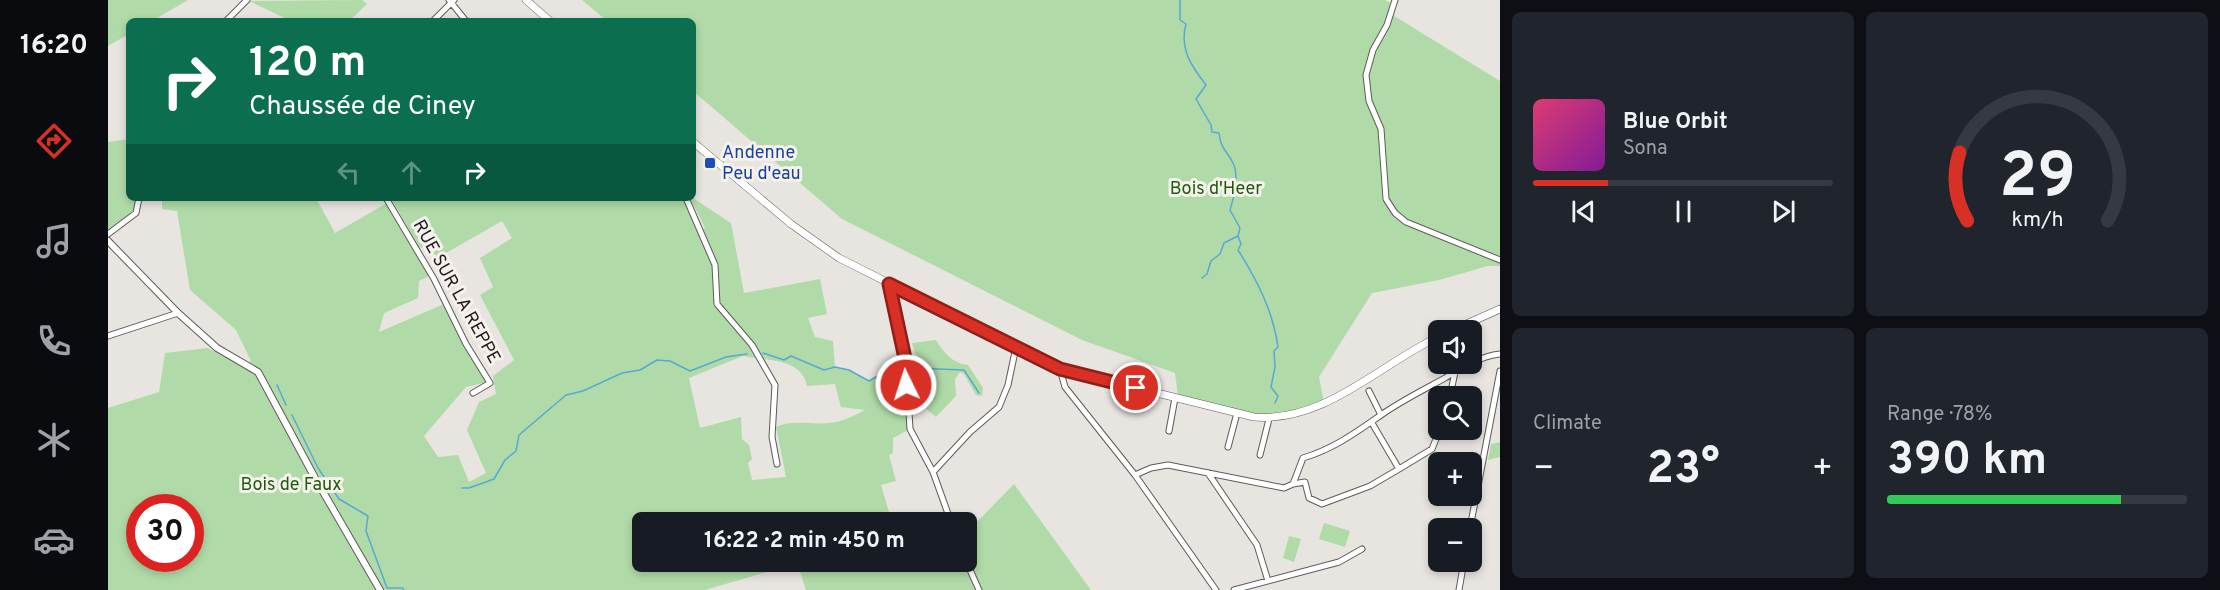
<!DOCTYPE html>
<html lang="en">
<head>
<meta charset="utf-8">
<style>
	:root { --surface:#171b24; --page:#20242c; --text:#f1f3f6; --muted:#9ea1a6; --line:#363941; --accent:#d93025 }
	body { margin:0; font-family:Overpass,sans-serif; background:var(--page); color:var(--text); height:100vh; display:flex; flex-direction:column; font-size:22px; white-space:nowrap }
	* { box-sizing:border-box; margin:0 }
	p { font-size:20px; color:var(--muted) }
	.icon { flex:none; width:33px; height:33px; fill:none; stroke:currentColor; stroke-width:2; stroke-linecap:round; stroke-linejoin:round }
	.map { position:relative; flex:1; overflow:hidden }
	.panel { display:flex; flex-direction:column; gap:12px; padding:12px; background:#0d0f14; width:720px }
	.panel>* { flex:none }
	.hud { position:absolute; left:18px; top:18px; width:570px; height:183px; border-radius:9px; box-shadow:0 3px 9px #0003; background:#0b6e4f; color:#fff; overflow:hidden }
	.fabs { position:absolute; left:1320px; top:320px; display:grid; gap:12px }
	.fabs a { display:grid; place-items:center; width:54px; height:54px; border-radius:9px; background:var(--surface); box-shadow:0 3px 9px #0003; font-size:30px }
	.speed { position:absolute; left:18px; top:494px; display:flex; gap:12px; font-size:30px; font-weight:700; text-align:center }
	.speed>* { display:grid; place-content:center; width:78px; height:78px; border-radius:50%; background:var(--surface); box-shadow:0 3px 9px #0003; line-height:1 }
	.speed .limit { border:9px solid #d22; background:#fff; color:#111 }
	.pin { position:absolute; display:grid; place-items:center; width:51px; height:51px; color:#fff; margin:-26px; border:3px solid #fff; border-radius:50%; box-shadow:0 2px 6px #0007 }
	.me { position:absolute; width:66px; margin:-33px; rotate:356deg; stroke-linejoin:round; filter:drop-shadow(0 0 4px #0008) }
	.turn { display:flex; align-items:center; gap:21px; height:126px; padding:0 24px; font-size:27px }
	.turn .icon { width:78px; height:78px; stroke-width:2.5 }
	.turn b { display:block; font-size:42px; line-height:51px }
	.lanes { display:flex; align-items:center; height:57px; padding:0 24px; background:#0003; justify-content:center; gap:30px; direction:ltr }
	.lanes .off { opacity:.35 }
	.big { font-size:45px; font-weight:700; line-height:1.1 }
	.panel .widget { flex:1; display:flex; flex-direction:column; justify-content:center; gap:9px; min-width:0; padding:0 21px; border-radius:9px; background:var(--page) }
	.panel .dial { align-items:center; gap:0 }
	.dial svg { height:156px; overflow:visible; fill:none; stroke:var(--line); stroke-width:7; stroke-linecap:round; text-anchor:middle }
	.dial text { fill:var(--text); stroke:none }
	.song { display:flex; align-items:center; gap:18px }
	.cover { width:72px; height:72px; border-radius:9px; background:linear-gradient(135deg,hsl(340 70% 55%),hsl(290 70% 35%)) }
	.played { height:6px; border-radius:3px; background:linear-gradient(90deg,var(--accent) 25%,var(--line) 25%) }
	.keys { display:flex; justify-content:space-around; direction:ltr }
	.heat { display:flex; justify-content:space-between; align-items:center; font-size:33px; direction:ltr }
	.charge { height:9px; border-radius:4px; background:linear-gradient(90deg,#34c759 78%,var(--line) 0) }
	.panel .tiles { flex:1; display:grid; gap:12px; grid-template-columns:repeat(2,1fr) }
	.trip { position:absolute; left:524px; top:512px; width:345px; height:60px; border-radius:9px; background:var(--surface); box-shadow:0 3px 9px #0003; font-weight:700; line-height:60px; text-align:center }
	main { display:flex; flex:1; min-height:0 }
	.tabs { display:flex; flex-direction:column; width:108px; justify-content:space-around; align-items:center; background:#090b0e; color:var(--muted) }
	.tabs .icon { width:42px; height:42px }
	.tabs .active { color:var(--accent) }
	.tabs b { font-size:27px; color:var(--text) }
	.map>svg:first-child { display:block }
	.green { fill:#b0dba8; fill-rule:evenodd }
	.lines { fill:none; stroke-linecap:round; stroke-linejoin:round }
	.stream { stroke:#57a9d2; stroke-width:1.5 }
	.minor-casing { stroke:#5e5b57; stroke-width:7 }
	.tertiary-casing { stroke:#5e5b57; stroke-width:8 }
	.secondary-casing { stroke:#5e5b57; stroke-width:8 }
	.minor { stroke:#fff; stroke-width:5 }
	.tertiary { stroke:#fff; stroke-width:6 }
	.secondary { stroke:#fff; stroke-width:7 }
	.route-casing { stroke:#8d1f18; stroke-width:15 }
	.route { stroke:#d93025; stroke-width:10 }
	.transit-dot { fill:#1a4fb4; stroke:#f6f1ed; stroke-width:2 }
	.labels { text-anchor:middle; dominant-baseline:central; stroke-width:6; stroke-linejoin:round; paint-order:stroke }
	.transit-label { font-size:18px; fill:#164399; stroke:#f6f1ed; text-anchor:start }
	.park-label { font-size:18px; fill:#1b5e09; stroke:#f6f1ed }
	.street-label { font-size:18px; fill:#1f1d1c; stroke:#f6f1ed }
</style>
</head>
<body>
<main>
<nav class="tabs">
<b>16:20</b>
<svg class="icon active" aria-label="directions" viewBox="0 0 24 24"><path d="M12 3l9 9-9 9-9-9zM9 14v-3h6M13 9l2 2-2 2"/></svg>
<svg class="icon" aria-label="music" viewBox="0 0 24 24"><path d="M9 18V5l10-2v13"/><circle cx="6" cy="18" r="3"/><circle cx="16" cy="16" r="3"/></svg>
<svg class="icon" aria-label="phone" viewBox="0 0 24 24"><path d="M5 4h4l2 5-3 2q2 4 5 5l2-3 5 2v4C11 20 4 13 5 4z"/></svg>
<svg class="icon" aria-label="climate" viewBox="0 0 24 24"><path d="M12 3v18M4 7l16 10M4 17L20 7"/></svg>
<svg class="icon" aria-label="car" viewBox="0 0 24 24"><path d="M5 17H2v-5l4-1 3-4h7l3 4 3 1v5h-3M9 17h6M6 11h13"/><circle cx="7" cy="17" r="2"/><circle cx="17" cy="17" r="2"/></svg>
</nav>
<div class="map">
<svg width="1392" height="590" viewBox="0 0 1392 590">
	<rect width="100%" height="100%" fill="#e8e4e0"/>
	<path class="green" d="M0,0H80L44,21H21V34L0,46Z
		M254,0L259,4L241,21H183L141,1Z
		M474,0H1277L1285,4L1283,14L1392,81V266H1380L1331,280L1264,293L1211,377L1216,403L1161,419L1070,396L1067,373L974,340L734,219L585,91V21H499Z
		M21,139V198H30L26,212L0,230V142Z
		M54,198H208L227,233L279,203L321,276L311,281L310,298L276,313L271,332L336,304L379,382L358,387L316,436L330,457L350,455L361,482L378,473L359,430L371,402L388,394L385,376L406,360L372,295L385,287L372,258L404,238L394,221L331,257L310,246L283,198H576L591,233L597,228L582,198H585L623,223L636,293L712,279L719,314L700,318L707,337L725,341L727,367L741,370L761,381L773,374L776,384L793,378L802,429L785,438V453L781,455L788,481L773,485L783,519L832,512L836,522H534V561H858V533L906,484L983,590H698L689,563L597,590H0V408L51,392L57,353L100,348L132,365L143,361L128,330L82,290L69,211L54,209ZM635,356C659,361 694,358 699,386L727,384L733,407L757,410C745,416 734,422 721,423C703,425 684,419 668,427L678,477L644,480L640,463L644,459L641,445L634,439L633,417L592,428L581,378ZM32,507H82V558H32Z
		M828,340C836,353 844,363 860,365L875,388L874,396L868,395L856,374L852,372L847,379L848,396L828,417L810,402L818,363L807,353L804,343Z
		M1392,442V457L1380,460L1383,444Z
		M1216,523L1242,531L1237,547L1211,539Z
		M1181,536L1193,539L1186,562L1175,558Z"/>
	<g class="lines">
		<path class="stream" d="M1072,0V20L1078,24C1071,49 1084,67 1098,85L1088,99L1103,125L1104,132L1111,133C1113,150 1118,149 1125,163C1131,175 1126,197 1122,210L1132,228L1130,236L1133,244L1130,250C1149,280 1165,311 1170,347L1166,351L1167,367L1163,387L1170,396L1167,403
			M1094,278L1099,274L1103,261L1112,254L1116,243L1130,236
			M655,353L676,360L683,356L716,370L727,367L741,370L761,381L773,374L794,368
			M803,368L856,370L871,393
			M169,385L178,405
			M184,415L210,468L231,499L260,516L258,531L279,588H295L296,590
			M354,488H361L386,479L397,460L408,451L411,435L458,395L475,391L514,373L532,370L549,360L562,361L582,371L618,357L639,354"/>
		<g class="minor-casing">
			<path id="minor" d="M341,0L358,21
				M1287,0L1279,25L1265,50L1258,75L1261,101L1273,129L1278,199L1287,213L1298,222L1392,260
				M118,21L139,0
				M325,21L346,0
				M278,198L326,279L358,344L382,383L365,393
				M578,198L607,265L609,304L644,345L667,385L664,437L669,464
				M0,234L28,213L31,198
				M781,283L798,362L802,429L825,472L843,522
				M0,336L70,313
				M952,369L957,387L1027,475L1108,590
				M1261,391L1273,415
				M1342,396L1347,372
				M1264,423L1291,469L1324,449L1332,429
				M1061,431L1067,398
				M1120,447L1129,413
				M1152,455L1161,419
				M825,472L862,432L891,407L900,385L908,347
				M1100,473L1149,545L1160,581
				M1027,475L1043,468L1060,465L1176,488L1185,484L1195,458C1226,449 1250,431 1276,413C1295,400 1317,389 1337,378C1353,368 1373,356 1392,354
				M1185,484L1197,482L1201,498L1214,504L1262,486L1291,469
				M1362,528L1392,371
				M858,561L871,590
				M1126,590L1231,562L1254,549
				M1351,590L1356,561"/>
		</g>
		<g class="tertiary-casing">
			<path id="tertiary" d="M0,241L70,313L109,348L150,372L207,478L272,590"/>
		</g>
		<g class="secondary-casing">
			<path id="secondary" d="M418,0L442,21
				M585,142L683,224L731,258L952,369L1146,417C1216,423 1271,365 1330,337
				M1345,330L1392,309"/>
		</g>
		<use href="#minor" class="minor"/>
		<use href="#tertiary" class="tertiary"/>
		<use href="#secondary" class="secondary"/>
	</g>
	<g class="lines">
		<g class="route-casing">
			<path id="route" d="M798,385V363L781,284L952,369L1028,388"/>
		</g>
		<use href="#route" class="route"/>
	</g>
	<rect class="transit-dot" x="596" y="157" width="12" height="12" rx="3"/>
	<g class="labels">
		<g class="transit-label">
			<text x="614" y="153">Andenne<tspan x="614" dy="21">Peu d'eau</tspan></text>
		</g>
		<g class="park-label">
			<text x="1108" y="189">Bois d'Heer</text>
			<text x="183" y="485">Bois de Faux</text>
		</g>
		<g class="street-label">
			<text transform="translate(348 292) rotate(61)">RUE SUR LA REPPE</text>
		</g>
	</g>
</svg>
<div class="fabs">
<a><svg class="icon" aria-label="sound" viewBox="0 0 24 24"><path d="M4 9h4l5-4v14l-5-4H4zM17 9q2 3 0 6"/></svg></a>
<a><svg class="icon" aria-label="search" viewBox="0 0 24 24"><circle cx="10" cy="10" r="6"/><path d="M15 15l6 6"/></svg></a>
<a>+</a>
<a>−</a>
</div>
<div class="speed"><div class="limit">30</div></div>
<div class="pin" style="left:1028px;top:388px;background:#d93025"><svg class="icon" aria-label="arrive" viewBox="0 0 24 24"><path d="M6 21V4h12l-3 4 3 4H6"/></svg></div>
<svg class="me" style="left:798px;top:385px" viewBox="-20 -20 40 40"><circle r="17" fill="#d93025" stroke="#fff" stroke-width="3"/><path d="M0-11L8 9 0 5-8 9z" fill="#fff"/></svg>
<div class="trip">16:22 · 2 min · 450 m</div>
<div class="hud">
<div class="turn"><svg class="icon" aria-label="right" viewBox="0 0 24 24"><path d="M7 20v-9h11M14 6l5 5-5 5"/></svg><div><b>120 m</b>Chaussée de Ciney</div></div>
<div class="lanes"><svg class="icon off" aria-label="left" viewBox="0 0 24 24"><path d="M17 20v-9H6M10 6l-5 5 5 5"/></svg><svg class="icon off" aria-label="ahead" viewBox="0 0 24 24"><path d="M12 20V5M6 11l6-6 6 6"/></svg><svg class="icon" aria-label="right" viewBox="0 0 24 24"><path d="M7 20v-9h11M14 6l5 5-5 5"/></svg></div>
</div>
</div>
<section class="panel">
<div class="tiles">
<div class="widget">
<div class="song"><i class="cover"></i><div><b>Blue Orbit</b><p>Sona</p></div></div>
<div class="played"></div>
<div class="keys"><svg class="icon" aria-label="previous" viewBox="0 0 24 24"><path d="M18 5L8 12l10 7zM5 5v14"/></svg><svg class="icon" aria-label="pause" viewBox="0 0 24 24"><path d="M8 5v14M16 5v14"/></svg><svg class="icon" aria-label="next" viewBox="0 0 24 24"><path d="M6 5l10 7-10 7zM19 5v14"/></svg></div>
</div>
<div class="widget dial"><svg viewBox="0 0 100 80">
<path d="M14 69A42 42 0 1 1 86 69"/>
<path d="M14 69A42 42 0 0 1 10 34" stroke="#d93025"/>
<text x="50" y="56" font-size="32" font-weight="700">29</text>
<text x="50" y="72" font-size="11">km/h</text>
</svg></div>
<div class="widget"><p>Climate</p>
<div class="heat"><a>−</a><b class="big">23°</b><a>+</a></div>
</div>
<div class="widget"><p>Range · 78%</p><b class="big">390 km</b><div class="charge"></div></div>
</div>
</section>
</main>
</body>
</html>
